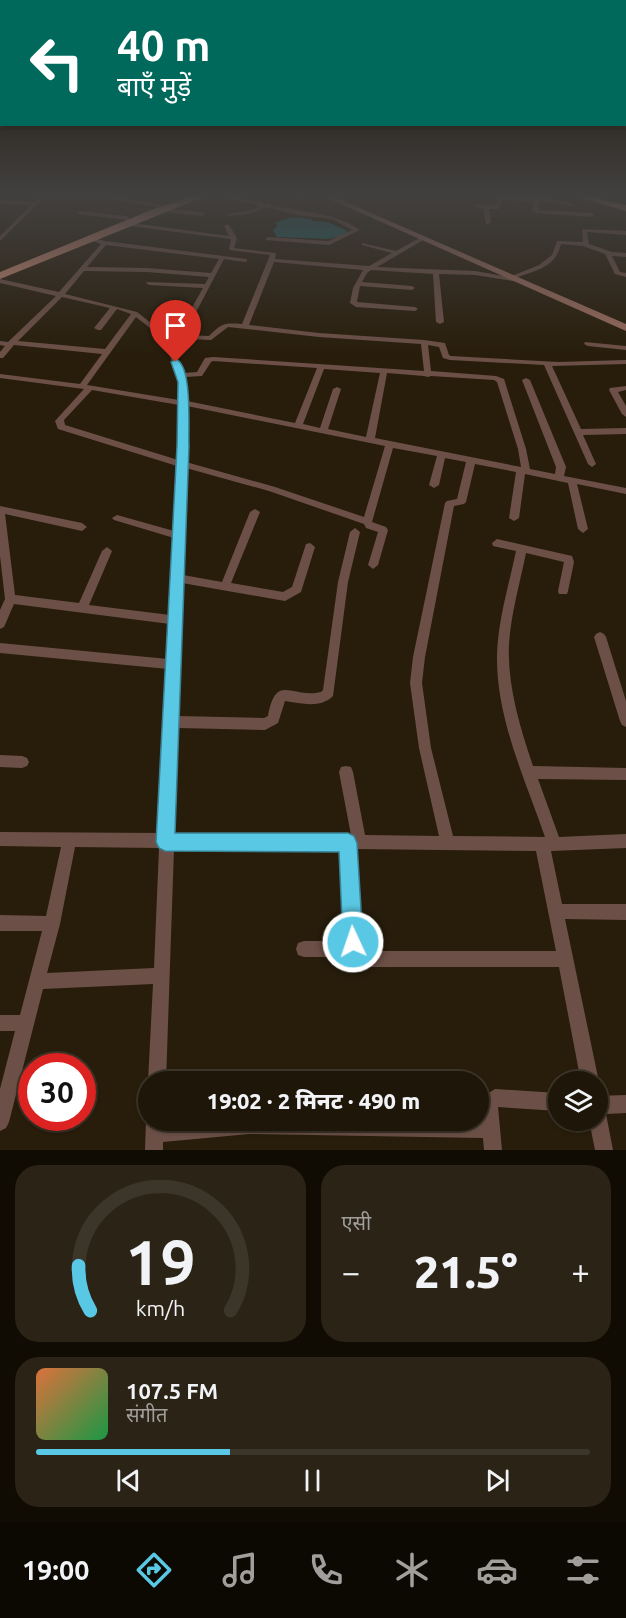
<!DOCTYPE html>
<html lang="hi">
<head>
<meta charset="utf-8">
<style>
	:root { --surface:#1e1608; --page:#2b2316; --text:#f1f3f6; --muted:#a19f9c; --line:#3c3529; --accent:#59c8e4 }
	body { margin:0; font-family:Ubuntu,"Noto Sans Devanagari",sans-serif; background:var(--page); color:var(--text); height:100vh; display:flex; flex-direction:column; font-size:22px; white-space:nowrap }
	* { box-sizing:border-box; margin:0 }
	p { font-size:20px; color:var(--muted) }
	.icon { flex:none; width:33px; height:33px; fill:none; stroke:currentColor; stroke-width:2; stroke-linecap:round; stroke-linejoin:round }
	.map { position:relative; height:1150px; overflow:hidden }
	.details { display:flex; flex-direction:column; gap:15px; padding:15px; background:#100c04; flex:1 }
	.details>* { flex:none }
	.hud { position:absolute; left:0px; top:0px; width:627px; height:126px; box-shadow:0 2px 4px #0004,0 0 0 2px var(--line); background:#00695c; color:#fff; overflow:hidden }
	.controls { position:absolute; left:548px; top:1071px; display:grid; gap:12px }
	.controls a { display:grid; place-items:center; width:60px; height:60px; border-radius:50%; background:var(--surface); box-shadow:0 2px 4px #0004,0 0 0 2px var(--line); font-size:30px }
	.speed { position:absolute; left:18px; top:1053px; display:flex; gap:12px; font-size:30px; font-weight:700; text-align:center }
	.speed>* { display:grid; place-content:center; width:78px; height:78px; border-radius:50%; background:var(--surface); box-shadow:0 2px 4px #0004,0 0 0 2px var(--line); line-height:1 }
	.speed .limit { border:9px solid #d22; background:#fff; color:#111 }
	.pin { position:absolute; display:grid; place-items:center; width:51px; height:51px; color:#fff; margin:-62px -26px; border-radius:50% 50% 50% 0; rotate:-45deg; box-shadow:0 0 6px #0007 }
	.pin .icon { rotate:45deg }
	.me { position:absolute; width:66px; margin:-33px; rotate:357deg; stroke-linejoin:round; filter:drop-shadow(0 0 4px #0008) }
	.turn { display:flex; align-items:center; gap:21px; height:126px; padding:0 18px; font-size:27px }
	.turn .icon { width:78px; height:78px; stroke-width:2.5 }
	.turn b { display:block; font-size:42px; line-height:51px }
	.big { font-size:45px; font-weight:800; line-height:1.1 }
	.details .card { flex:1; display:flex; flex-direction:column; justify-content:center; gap:9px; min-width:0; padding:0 21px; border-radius:24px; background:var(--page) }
	.details .dial { align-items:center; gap:0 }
	.dial svg { height:156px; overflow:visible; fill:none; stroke:var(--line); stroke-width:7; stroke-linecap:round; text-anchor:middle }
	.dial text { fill:var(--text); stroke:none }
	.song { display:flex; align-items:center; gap:18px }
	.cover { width:72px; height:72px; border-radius:9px; background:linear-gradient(135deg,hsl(20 70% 55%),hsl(140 70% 35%)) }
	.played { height:6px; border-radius:3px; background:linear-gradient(90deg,var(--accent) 35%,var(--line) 35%) }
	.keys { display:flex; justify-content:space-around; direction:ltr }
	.heat { display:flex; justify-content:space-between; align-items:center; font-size:33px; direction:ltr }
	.details .tiles { flex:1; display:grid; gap:15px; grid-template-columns:1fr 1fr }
	.card:last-child { grid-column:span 2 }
	.trip { position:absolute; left:138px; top:1071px; width:351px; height:60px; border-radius:30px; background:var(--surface); box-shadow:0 2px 4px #0004,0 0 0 2px var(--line); font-weight:800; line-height:60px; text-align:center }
	.tabs { display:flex; height:96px; justify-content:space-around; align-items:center; background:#0c0903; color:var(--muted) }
	.tabs .icon { width:42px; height:42px }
	.tabs .current { color:var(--accent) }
	.tabs b { font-size:27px; color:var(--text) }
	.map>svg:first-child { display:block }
	.water { fill:#19686e }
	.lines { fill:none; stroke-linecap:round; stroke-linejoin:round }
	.minor { fill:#6c5047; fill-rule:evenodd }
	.secondary { fill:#986b5d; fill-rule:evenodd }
	.trunk { fill:#c98974; fill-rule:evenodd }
	.route { fill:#59c8e4; stroke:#3a8294; stroke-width:1.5 }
</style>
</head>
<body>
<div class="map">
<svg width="626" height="1150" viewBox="0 0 626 1150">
	<rect width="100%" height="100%" fill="#281d0b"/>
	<path class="water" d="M291,217L312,219V221L328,222L347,231L345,235L328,239L277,237L273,230L278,225L274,223Z"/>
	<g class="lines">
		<path class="minor" d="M40,196H109L162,205L159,207L108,199L44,198L0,241V236L31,205L0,204V200L34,202Z
			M224,196H232L265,204L269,202L271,205C301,212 334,212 360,230L329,245L266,240V238L268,237L328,241L352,230L332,219L297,215L266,207L253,213L228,216V214L252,210L260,206Z
			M290,196H299L307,198L304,200Z
			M499,196L535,199L538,196H543V197L574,204L571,206L540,200L538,210L592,213L595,215L592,217L535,213L532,211L533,202L502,200L499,209H489L491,223L486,224L483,208L473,206L476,204L495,206Z
			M159,208L202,212L205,214L202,216L157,211L156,210Z
			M80,211L127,216L130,218L127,220L78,214V212Z
			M124,222L229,236L224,226L227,224L229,225L237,238L234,248L276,253L275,259L369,266L392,253L362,245V243L396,251L423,236L426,238L425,239L377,267L475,271L509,277L539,265L552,255L557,241L583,242L582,229L626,231V235L587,232L589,244L612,252L626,253V257L612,256L620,272L626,273V277L615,274L605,254L583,246L561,244C555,268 537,270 515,278L521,279L522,280L519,282L475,275L439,274L444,322L440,324L436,322L433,274L371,270L367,273L362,282L412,286L415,288L412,290L360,286L357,302L415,307L418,309L415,311L356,307L350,303L353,288L363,270L274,262L249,325L319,333L424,340L445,343L449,355L451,356L558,362L626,360V364L552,366L581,429L626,428V434L583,435L596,464L592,467L588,464L544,365L450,360L443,358L439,347L428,345L431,371L496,376L504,379L526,449L530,469L555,474L556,467L522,380L526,378L530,380L566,467L564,476L626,488V494L577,484L588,529L583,533L578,529L568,483L525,474L519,518L514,521L509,518L516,472L475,464L466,502L464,504L454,506L425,657L422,683L431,748L453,836L545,837C525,779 496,718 497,655C498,620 509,585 516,551L493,546L492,543L497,539L572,556L574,562L568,591L567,594H559L558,591L564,562L526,553C520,583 511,613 509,644C507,685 520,727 533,766L626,768V780L538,779L559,837L626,834V848L551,851L562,904H626V920L565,919L599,1082L597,1086V1082H581L559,967H366L360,965L358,959L360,953L366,951H556L536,851L355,849L361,942L357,953L346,957H304L298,955L296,949L298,943L304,941H345L341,849L174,848L166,1082H148L153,984L43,989L9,1122L6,1128L0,1131V1089L15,1031H0V1015H20L42,931H0V915L46,916L61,847L0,846V832L160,833L168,669L0,653V643L168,659L170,624L14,604L4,627L0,629V610L5,599L0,556V506L82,523L87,527L82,531L5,514L15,595L79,603L102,551L107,547L112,551L89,605L170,615L174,538L114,520L112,518L117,515L174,531L177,466L58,429L55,421L84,389L0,378V374L80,384L102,354L14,345L3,358H0V352L5,346L0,345V341L8,342L56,296L0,283V279L59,292L101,244L89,240V238L91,237L105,241L247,259V261L245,262L224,259L184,335L209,336C222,323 224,323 242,324L270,255L229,250L231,239L122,225L121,224ZM106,245L219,259L211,273L147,268L87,267ZM84,271L147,272L209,277L205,284L147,282L146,283L149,285L203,288L177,334H165L137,312L65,294ZM62,297L110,308L94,328L98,330H101L117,309L131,314L105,349L18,341ZM136,317C143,323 153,329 158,336C172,353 179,378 179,400L87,385ZM228,327L319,337L421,344L424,371L213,357L205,358L197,372L184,373L167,338L211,340ZM213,361L317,368L295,423L187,401V382L185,377L202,376L211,362ZM324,369L380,373L366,437L328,429L341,389L337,387L333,389L320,428L303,424ZM387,373L424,376L428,377L431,376L494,380L497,382L518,449L521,467L375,438ZM92,390L179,405L178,460L65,425L64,420ZM187,406L385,446L364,517L275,487L186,462ZM393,448L437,456L429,485L434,488L439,485L445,458L466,462L457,499L447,501L445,503L413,657L410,683L419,748L439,836L365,835L353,772L351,767L346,766L341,767L339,772L351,835L174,833L178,728L265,730L278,723L285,701C301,703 320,709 333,696L348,582L360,532L355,528L350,532L338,582L323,690L321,692C292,699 276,672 268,716L264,718L178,716L182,583L285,601L301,592L315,547L310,543L306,544L292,587L283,592L231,583L260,512L255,509L250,512L222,582L183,575L186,468L269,491L364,524L366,528L378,532L368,565L373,569L378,565L388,530L386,527L372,522ZM75,847L159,848L154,968L47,973L60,924Z
			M585,342L626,346V350L588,346L584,344Z
			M626,386V390L618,392L626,406V417L622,414L609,390L610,388Z
			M600,632L604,634L606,637L626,701V727L622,725L620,721L594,637L596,634Z
			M0,755L22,756L27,758L29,762L27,766L22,768L0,767Z
			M495,1089L558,1093V1111L498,1107L502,1150H484L483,1138L249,1134L163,1142V1150H145L146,1120L148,1114V1120H164V1124L201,1120H481L480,1107L484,1096Z
			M626,1095V1113L606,1114L613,1150H595L589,1120H597V1096Z"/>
		<path class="secondary" d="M323,196H332L626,324V331Z"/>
		<path class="trunk" d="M195,196H206L0,279V272L156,208Z
			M574,196H586L626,205V211Z"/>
	</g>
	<linearGradient id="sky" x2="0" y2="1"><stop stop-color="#161006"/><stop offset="0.55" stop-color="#42403f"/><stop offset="1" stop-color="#42403f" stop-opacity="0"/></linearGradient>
	<rect width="626" height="356" fill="url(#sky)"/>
	<path class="route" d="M176,359C193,367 188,428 189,446L175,833H348L354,836L357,843L363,942L360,949L353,952L346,949L343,942L339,852L165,851L159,848L156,842L177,446L178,382L171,362Z"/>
</svg>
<div class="controls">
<a><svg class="icon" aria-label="layers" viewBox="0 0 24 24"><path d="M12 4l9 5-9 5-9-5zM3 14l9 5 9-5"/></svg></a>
</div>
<div class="speed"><div class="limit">30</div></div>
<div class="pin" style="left:176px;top:362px;background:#d93025"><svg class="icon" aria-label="arrive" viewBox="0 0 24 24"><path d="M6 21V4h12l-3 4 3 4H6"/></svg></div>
<svg class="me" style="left:353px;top:942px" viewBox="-20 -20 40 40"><circle r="17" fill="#59c8e4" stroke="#fff" stroke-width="3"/><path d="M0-11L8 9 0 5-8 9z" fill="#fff"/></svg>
<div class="trip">19:02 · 2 मिनट · 490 m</div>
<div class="hud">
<div class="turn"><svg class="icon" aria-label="left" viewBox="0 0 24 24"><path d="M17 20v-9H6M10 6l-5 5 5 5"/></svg><div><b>40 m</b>बाएँ मुड़ें</div></div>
</div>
</div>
<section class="details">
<div class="tiles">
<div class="card dial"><svg viewBox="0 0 100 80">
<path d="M14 69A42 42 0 1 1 86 69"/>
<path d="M14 69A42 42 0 0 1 8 46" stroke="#59c8e4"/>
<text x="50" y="56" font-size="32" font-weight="700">19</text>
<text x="50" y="72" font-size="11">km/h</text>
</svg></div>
<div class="card"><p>एसी</p>
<div class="heat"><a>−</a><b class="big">21.5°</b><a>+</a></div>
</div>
<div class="card">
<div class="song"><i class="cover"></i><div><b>107.5 FM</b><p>संगीत</p></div></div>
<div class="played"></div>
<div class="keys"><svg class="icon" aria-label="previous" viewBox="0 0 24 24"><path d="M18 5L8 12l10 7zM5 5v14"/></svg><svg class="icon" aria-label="pause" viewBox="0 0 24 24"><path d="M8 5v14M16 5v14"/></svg><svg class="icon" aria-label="next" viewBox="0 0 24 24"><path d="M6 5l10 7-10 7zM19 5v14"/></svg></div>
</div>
</div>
</section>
<nav class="tabs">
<b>19:00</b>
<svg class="icon current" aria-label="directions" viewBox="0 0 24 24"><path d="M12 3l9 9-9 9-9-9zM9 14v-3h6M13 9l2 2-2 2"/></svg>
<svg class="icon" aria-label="music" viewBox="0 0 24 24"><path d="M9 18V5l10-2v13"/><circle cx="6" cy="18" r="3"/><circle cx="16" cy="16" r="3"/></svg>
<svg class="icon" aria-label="phone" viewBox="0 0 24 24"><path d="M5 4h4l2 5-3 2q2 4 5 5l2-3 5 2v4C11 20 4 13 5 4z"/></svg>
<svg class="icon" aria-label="climate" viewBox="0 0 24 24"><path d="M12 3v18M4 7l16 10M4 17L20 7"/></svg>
<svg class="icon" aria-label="car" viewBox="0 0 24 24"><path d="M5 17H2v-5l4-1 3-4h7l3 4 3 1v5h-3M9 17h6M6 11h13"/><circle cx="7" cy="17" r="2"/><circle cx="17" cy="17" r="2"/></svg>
<svg class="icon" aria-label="filters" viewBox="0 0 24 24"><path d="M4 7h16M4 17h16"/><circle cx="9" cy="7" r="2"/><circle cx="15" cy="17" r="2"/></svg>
</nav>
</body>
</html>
